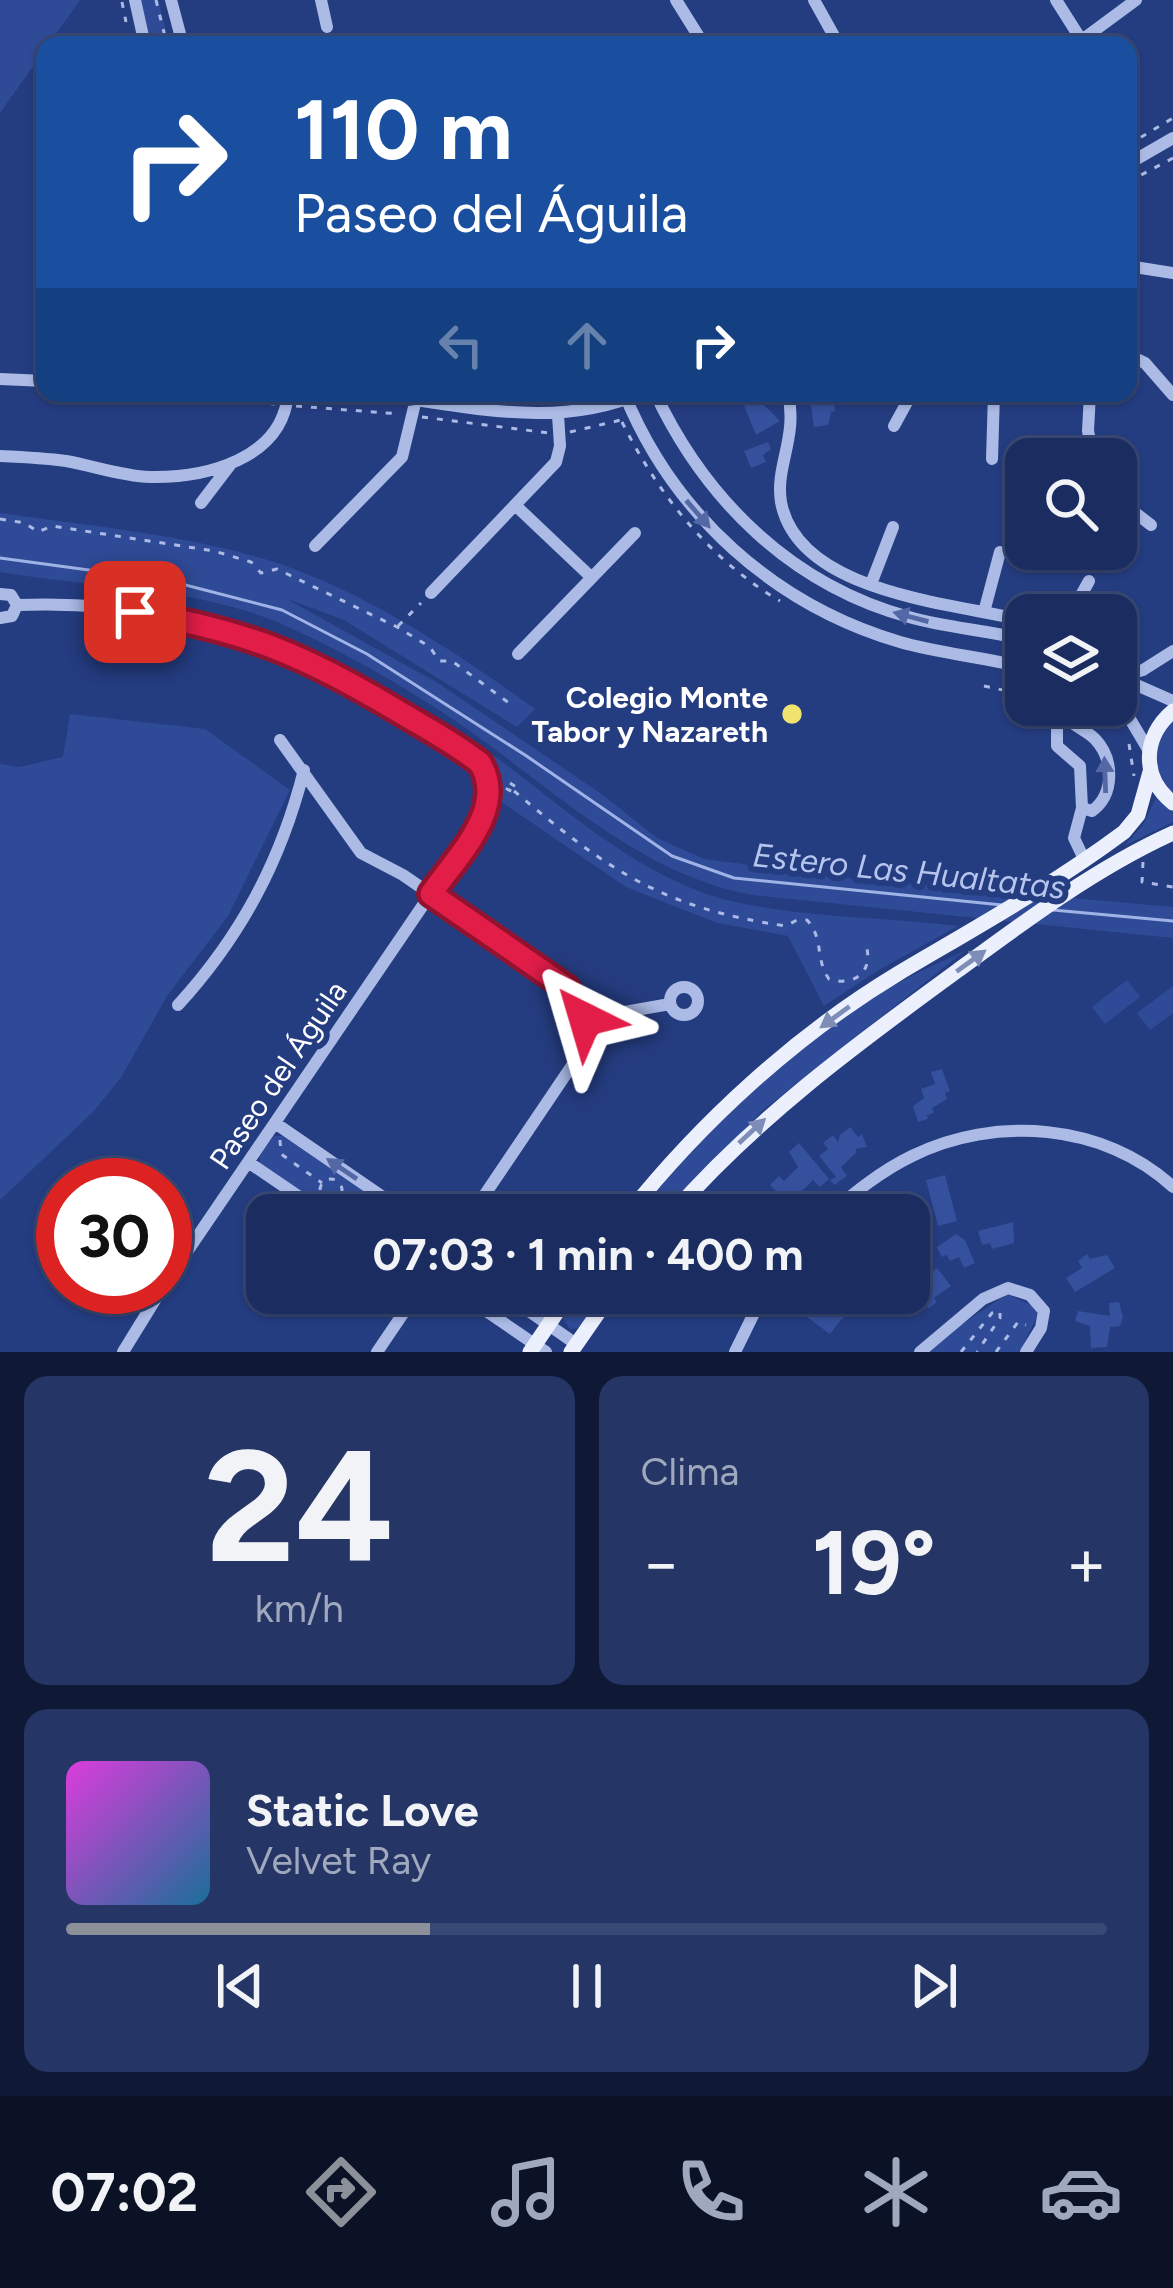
<!DOCTYPE html>
<html lang="es">
<head>
<meta charset="utf-8">
<style>
	:root { --surface:#1b2d60; --page:#243566; --text:#f1f3f6; --muted:#a0a8bd; --line:#394975; --accent:#8c9099 }
	body { margin:0; font-family:Figtree,sans-serif; background:var(--page); color:var(--text); height:100vh; display:flex; flex-direction:column; font-size:45px; white-space:nowrap }
	* { box-sizing:border-box; margin:0 }
	p { font-size:39px; color:var(--muted) }
	.icon { flex:none; width:66px; height:66px; fill:none; stroke:currentColor; stroke-width:2; stroke-linecap:round; stroke-linejoin:round }
	.map { position:relative; height:1352px; overflow:hidden }
	.drawer { display:flex; flex-direction:column; gap:24px; padding:24px; background:#0f1935; flex:1 }
	.drawer>* { flex:none }
	.top-card { position:absolute; left:36px; top:36px; width:1101px; height:366px; border-radius:24px; box-shadow:0 3px 9px #0004,0 0 0 3px var(--line); background:#1a4fa0; color:#fff; overflow:hidden }
	.buttons { position:absolute; left:1005px; top:438px; display:grid; gap:24px }
	.buttons a { display:grid; place-items:center; width:132px; height:132px; border-radius:24px; background:var(--surface); box-shadow:0 3px 9px #0004,0 0 0 3px var(--line); font-size:60px }
	.speed { position:absolute; left:36px; top:1158px; display:flex; gap:24px; font-size:60px; font-weight:700; text-align:center }
	.speed>* { display:grid; place-content:center; width:156px; height:156px; border-radius:50%; background:var(--surface); box-shadow:0 3px 9px #0004,0 0 0 3px var(--line); line-height:1 }
	.speed .limit { border:18px solid #d22; background:#fff; color:#111 }
	.pin { position:absolute; display:grid; place-items:center; width:102px; height:102px; color:#fff; margin:-51px; border-radius:24px; box-shadow:0 6px 18px #0006 }
	.me { position:absolute; width:132px; margin:-66px; rotate:320deg; stroke-linejoin:round; filter:drop-shadow(0 0 9px #0008) }
	.turn { display:flex; align-items:center; gap:42px; height:252px; padding:0 60px; font-size:54px }
	.turn .icon { width:156px; height:156px; stroke-width:2.5 }
	.turn b { display:block; font-size:84px; line-height:102px }
	.lanes { display:flex; align-items:center; height:114px; padding:0 60px; background:#0003; justify-content:center; gap:60px; direction:ltr }
	.lanes .off { opacity:.35 }
	.big { font-size:90px; font-weight:700; line-height:1.1 }
	.drawer .widget { flex:1; display:flex; flex-direction:column; justify-content:center; gap:18px; min-width:0; padding:0 42px; border-radius:24px; background:var(--page) }
	.drawer .dial { align-items:center; gap:0 }
	.dial b { font-size:156px; line-height:1 }
	.song { display:flex; align-items:center; gap:36px }
	.cover { width:144px; height:144px; border-radius:18px; background:linear-gradient(135deg,hsl(300 70% 55%),hsl(200 70% 35%)) }
	.played { height:12px; border-radius:6px; background:linear-gradient(90deg,var(--accent) 35%,var(--line) 35%) }
	.keys { display:flex; justify-content:space-around; direction:ltr }
	.heat { display:flex; justify-content:space-between; align-items:center; font-size:66px; direction:ltr }
	.drawer .tiles { flex:1; display:grid; gap:24px; grid-template-columns:1fr 1fr }
	.widget:last-child { grid-column:span 2 }
	.trip { position:absolute; left:246px; top:1194px; width:684px; height:120px; border-radius:24px; background:var(--surface); box-shadow:0 3px 9px #0004,0 0 0 3px var(--line); font-weight:700; line-height:120px; text-align:center }
	.dock { display:flex; height:192px; justify-content:space-around; align-items:center; background:#0b1226; color:var(--muted) }
	.dock .icon { width:84px; height:84px }
	.dock .active { color:var(--accent) }
	.dock b { font-size:54px; color:var(--text) }
	.map>svg:first-child { display:block }
	.green { fill:#2f4b97 }
	.lines { fill:none; stroke-linecap:round; stroke-linejoin:round }
	.stream { stroke:#9fb3e7; stroke-width:3 }
	.building { fill:#35509c }
	.path { stroke:#abbbe6; stroke-width:3; stroke-dasharray:6 9; stroke-linecap:butt }
	.minor { stroke:#abbbe6; stroke-width:12 }
	.major { stroke:#ecf0fd; stroke-width:15 }
	.oneway { fill:#5368a4 }
	.oneway2 { fill:#7e8db8 }
	.route-casing { stroke:#92132f; stroke-width:30 }
	.route { stroke:#e11d48; stroke-width:21 }
	.poi-dot { fill:#f0e36f; stroke:#243c80; stroke-width:4.5 }
	.labels { text-anchor:middle; dominant-baseline:central; stroke-width:12; stroke-linejoin:round; paint-order:stroke }
	.poi-label { font-size:30px; font-weight:bold; fill:#fff; stroke:#243c80; text-anchor:end }
	.street-label { font-size:30px; fill:#fff; stroke:#243c80 }
	.water-label { font-size:33px; font-style:italic; fill:#b6c5ee; stroke:#243c80 }
</style>
</head>
<body>
<div class="map">
<svg width="1173" height="1352" viewBox="0 0 1173 1352">
	<rect width="100%" height="100%" fill="#243c80"/>
	<path class="green" d="M0,0H80L0,113Z
		M140,0H158L170,45H152Z
		M0,513C84,525 171,533 254,556C355,584 450,648 535,709L517,727L344,620L285,598L438,683L603,795L657,838L704,859L849,878L1173,907V938L753,895C644,876 557,793 470,731C416,693 355,658 295,630C204,586 99,589 0,572Z
		M70,714L205,729L290,790L228,916L167,996L122,1076L94,1111L0,1200V764L19,767L63,757Z
		M1173,718V797C1150,764 1149,751 1173,718Z
		M486,750C556,800 619,861 701,892C771,918 882,916 958,926L877,971L824,1006L788,936L717,923L626,887L500,801V775Z
		M1156,798L1173,812V822L1124,846L1143,825Z
		M966,950L762,1111L663,1215H636C709,1130 792,1042 891,987C915,973 941,962 966,950Z
		M1127,980L1140,997L1105,1024L1092,1007Z
		M1173,986V1013L1150,1030L1137,1013Z
		M274,1136H283L401,1215H334L260,1164V1156Z
		M579,1293H604L580,1328L570,1329L563,1319Z
		M1007,1294L1035,1307L1038,1315L1019,1352H929L949,1333Z"/>
	<g class="lines">
		<path class="stream" d="M0,558L170,581L282,610L367,654L525,755L672,856L734,878L1002,905
			M1053,910L1173,921"/>
	</g>
	<path class="building" d="M739,393H774L768,396L771,402L764,405L780,421L756,435Z
		M819,397L820,403L834,401L835,411L831,412L828,425L814,427L810,398Z
		M768,442L771,449L763,455L766,462L751,468L744,451Z
		M942,1069L950,1091L945,1093L947,1099L932,1108L934,1113L927,1115L928,1119L918,1122L913,1106L924,1098L921,1089L935,1084L931,1072Z
		M850,1127L858,1137L862,1134L867,1147L855,1149L857,1152L841,1167L847,1176L834,1185L830,1180L836,1177L819,1156L828,1149L823,1143L833,1135L838,1142L840,1135Z
		M799,1143L829,1179L820,1187L813,1180L799,1194L804,1199L794,1209L770,1185L779,1176L784,1181L798,1167L789,1152Z
		M945,1175L957,1221L938,1226L926,1180Z
		M908,1194L913,1205L909,1207L919,1226L909,1231V1215H888L886,1211Z
		M1013,1222L1014,1243L992,1249L990,1243L982,1245L978,1231Z
		M956,1234L965,1240L975,1263L964,1268L959,1257L950,1261L947,1255L942,1257L937,1247Z
		M1087,1254L1090,1259L1107,1255L1115,1268L1075,1292L1066,1278L1082,1268L1078,1261Z
		M937,1268L951,1286L934,1298L937,1302L929,1308L909,1289V1269L923,1289L931,1282L927,1276Z
		M797,1293H807L827,1309L831,1304L845,1315L830,1334L789,1304Z
		M498,1295L513,1305L506,1315L492,1305Z
		M1119,1302L1123,1317L1120,1326L1110,1327L1107,1347L1091,1348L1090,1326L1075,1321L1078,1311L1110,1316L1109,1303Z"/>
	<g class="lines">
		<path class="path" d="M156,0L167,45
			M122,2L126,22
			M1128,145L1173,118
			M1128,182L1173,158
			M76,393L275,404
			M491,393L541,400
			M673,398L683,393
			M296,406L400,414
			M422,417L549,433
			M622,422C658,494 709,559 780,601
			M570,432L621,420
			M0,519L25,523L38,532L52,526L214,551L251,562L261,573L277,569L397,627L430,647L439,661H452L513,706
			M398,626L421,603
			M984,686L1026,695
			M1087,705L1108,719
			M1129,744L1134,776
			M510,783L516,787L513,792L507,789Z
			M514,791C608,870 661,908 786,926L797,920H807C824,938 815,960 829,979C854,987 874,972 866,945
			M1143,862L1142,882L1173,887
			M280,1140L281,1154L322,1183
			M320 1190a11 11 0 1 1 22 0a11 11 0 1 1-22 0Z
			M351,1215L347,1204L351,1200L361,1199
			M961,1352L992,1313L1000,1311V1318L977,1352
			M996,1352L1018,1322L1026,1325"/>
		<path class="minor" d="M135,0L145,45
			M171,0L183,45
			M321,0L327,27
			M676,0L704,45
			M814,0L839,45
			M1056,0L1082,41
			M1075,45L1136,0
			M1128,164L1173,138
			M1128,266L1173,273
			M1128,355L1145,363L1173,395
			M0,379L45,381
			M360,393C456,402 550,433 642,393
			M624,393C673,514 774,605 900,642C941,654 985,657 1026,668
			M655,393C706,501 792,585 909,617C947,628 987,630 1026,640
			M788,393C798,438 775,466 781,502C798,594 955,603 1026,621
			M1090,393L1088,431L1094,459
			M894,426L912,393
			M0,456C22,457 44,458 66,461C94,466 121,476 150,477C206,478 283,459 288,393
			M992,459L994,393
			M1116,498L1151,525
			M201,503L230,465
			M515,505L591,577
			M315,546L402,457L416,399
			M871,584L893,527
			M431,593L556,462L560,446L558,415
			M0,594L11,595L17,605C112,601 217,617 304,658C361,685 415,722 469,755C491,772 495,796 481,820L165,1284
			M984,612L1000,552
			M1070,615L1089,581
			M0,618L12,616L17,605
			M518,654L635,533
			M1116,676L1173,701
			M1119,677L1143,670L1173,651
			M1057,705V746L1080,766L1082,808L1092,811C1115,794 1114,759 1095,739C1088,732 1078,728 1070,721V705
			M1111,705L1130,719L1149,751
			M280,740L361,853L403,875L567,988L585,1019L579,1055L471,1215
			M1082,808L1074,838L1084,859
			M670 1001a14 14 0 1 1 28 0a14 14 0 1 1-28 0Z
			M178,1005C241,936 281,861 304,770
			M585,1019L670,1004
			M275,1123L409,1215
			M248,1162L326,1215
			M828,1215C854,1193 881,1171 912,1156C994,1115 1105,1123 1173,1187
			M460,1293L546,1352
			M503,1293L576,1344
			M123,1352L163,1287
			M377,1352L417,1293
			M735,1352L764,1293
			M920,1352L983,1299L1008,1288L1030,1295L1044,1311L1041,1328L1026,1352"/>
		<path class="major" d="M1173,711C1142,737 1141,778 1173,803
			M627,1215C702,1121 796,1035 899,973C975,928 1053,885 1124,832L1138,815L1150,772
			M671,1215C755,1119 854,1046 957,971C1025,921 1096,868 1173,833
			M530,1352L570,1293
			M571,1352L612,1293"/>
	</g>
	<defs><path id="oneway-solid" d="M-6-.8H1V-3.2L6.5 0L1 3.2V.8H-6Z" transform="scale(3)"/></defs>
	<g class="oneway">
		<use href="#oneway-solid" transform="translate(698 514) rotate(49)"/>
		<use href="#oneway-solid" transform="translate(911 617) rotate(-165)"/>
		<use href="#oneway-solid" transform="translate(1105 775) rotate(-92)"/>
		<use href="#oneway-solid" transform="translate(342 1169) rotate(-146)"/>
	</g>
	<g class="oneway2">
		<use href="#oneway-solid" transform="translate(971 961) rotate(-36)"/>
		<use href="#oneway-solid" transform="translate(835 1017) rotate(144)"/>
		<use href="#oneway-solid" transform="translate(752 1131) rotate(-43)"/>
	</g>
	<g class="lines">
		<g class="route-casing">
			<path id="route" d="M135,612C247,631 305,655 401,713C428,729 456,744 480,763C508,809 456,857 431,894L567,988L585,1019"/>
		</g>
		<use href="#route" class="route"/>
	</g>
	<circle class="poi-dot" cx="792" cy="714" r="12"/>
	<g class="labels">
		<g class="poi-label">
			<text x="768" y="697">Colegio Monte<tspan x="768" dy="34">Tabor y Nazareth</tspan></text>
		</g>
		<g class="street-label">
			<text transform="translate(278 1075) rotate(-56)">Paseo del Águila</text>
		</g>
		<g class="water-label">
			<text transform="translate(909 871) rotate(6)">Estero Las Hualtatas</text>
		</g>
	</g>
</svg>
<div class="buttons">
<a><svg class="icon" aria-label="search" viewBox="0 0 24 24"><circle cx="10" cy="10" r="6"/><path d="M15 15l6 6"/></svg></a>
<a><svg class="icon" aria-label="layers" viewBox="0 0 24 24"><path d="M12 4l9 5-9 5-9-5zM3 14l9 5 9-5"/></svg></a>
</div>
<div class="speed"><div class="limit">30</div></div>
<div class="pin" style="left:135px;top:612px;background:#d93025"><svg class="icon" aria-label="arrive" viewBox="0 0 24 24"><path d="M6 21V4h12l-3 4 3 4H6"/></svg></div>
<svg class="me" style="left:585px;top:1019px" viewBox="-20 -20 40 40"><path d="M0-17L14 15 0 8-14 15z" fill="#e11d48" stroke="#fff" stroke-width="4"/></svg>
<div class="trip">07:03 · 1 min · 400 m</div>
<div class="top-card">
<div class="turn"><svg class="icon" aria-label="right" viewBox="0 0 24 24"><path d="M7 20v-9h11M14 6l5 5-5 5"/></svg><div><b>110 m</b>Paseo del Águila</div></div>
<div class="lanes"><svg class="icon off" aria-label="left" viewBox="0 0 24 24"><path d="M17 20v-9H6M10 6l-5 5 5 5"/></svg><svg class="icon off" aria-label="ahead" viewBox="0 0 24 24"><path d="M12 20V5M6 11l6-6 6 6"/></svg><svg class="icon" aria-label="right" viewBox="0 0 24 24"><path d="M7 20v-9h11M14 6l5 5-5 5"/></svg></div>
</div>
</div>
<section class="drawer">
<div class="tiles">
<div class="widget dial"><b>24</b><p>km/h</p></div>
<div class="widget"><p>Clima</p>
<div class="heat"><a>−</a><b class="big">19°</b><a>+</a></div>
</div>
<div class="widget">
<div class="song"><i class="cover"></i><div><b>Static Love</b><p>Velvet Ray</p></div></div>
<div class="played"></div>
<div class="keys"><svg class="icon" aria-label="previous" viewBox="0 0 24 24"><path d="M18 5L8 12l10 7zM5 5v14"/></svg><svg class="icon" aria-label="pause" viewBox="0 0 24 24"><path d="M8 5v14M16 5v14"/></svg><svg class="icon" aria-label="next" viewBox="0 0 24 24"><path d="M6 5l10 7-10 7zM19 5v14"/></svg></div>
</div>
</div>
</section>
<nav class="dock">
<b>07:02</b>
<svg class="icon active" aria-label="directions" viewBox="0 0 24 24"><path d="M12 3l9 9-9 9-9-9zM9 14v-3h6M13 9l2 2-2 2"/></svg>
<svg class="icon" aria-label="music" viewBox="0 0 24 24"><path d="M9 18V5l10-2v13"/><circle cx="6" cy="18" r="3"/><circle cx="16" cy="16" r="3"/></svg>
<svg class="icon" aria-label="phone" viewBox="0 0 24 24"><path d="M5 4h4l2 5-3 2q2 4 5 5l2-3 5 2v4C11 20 4 13 5 4z"/></svg>
<svg class="icon" aria-label="climate" viewBox="0 0 24 24"><path d="M12 3v18M4 7l16 10M4 17L20 7"/></svg>
<svg class="icon" aria-label="car" viewBox="0 0 24 24"><path d="M5 17H2v-5l4-1 3-4h7l3 4 3 1v5h-3M9 17h6M6 11h13"/><circle cx="7" cy="17" r="2"/><circle cx="17" cy="17" r="2"/></svg>
</nav>
</body>
</html>
